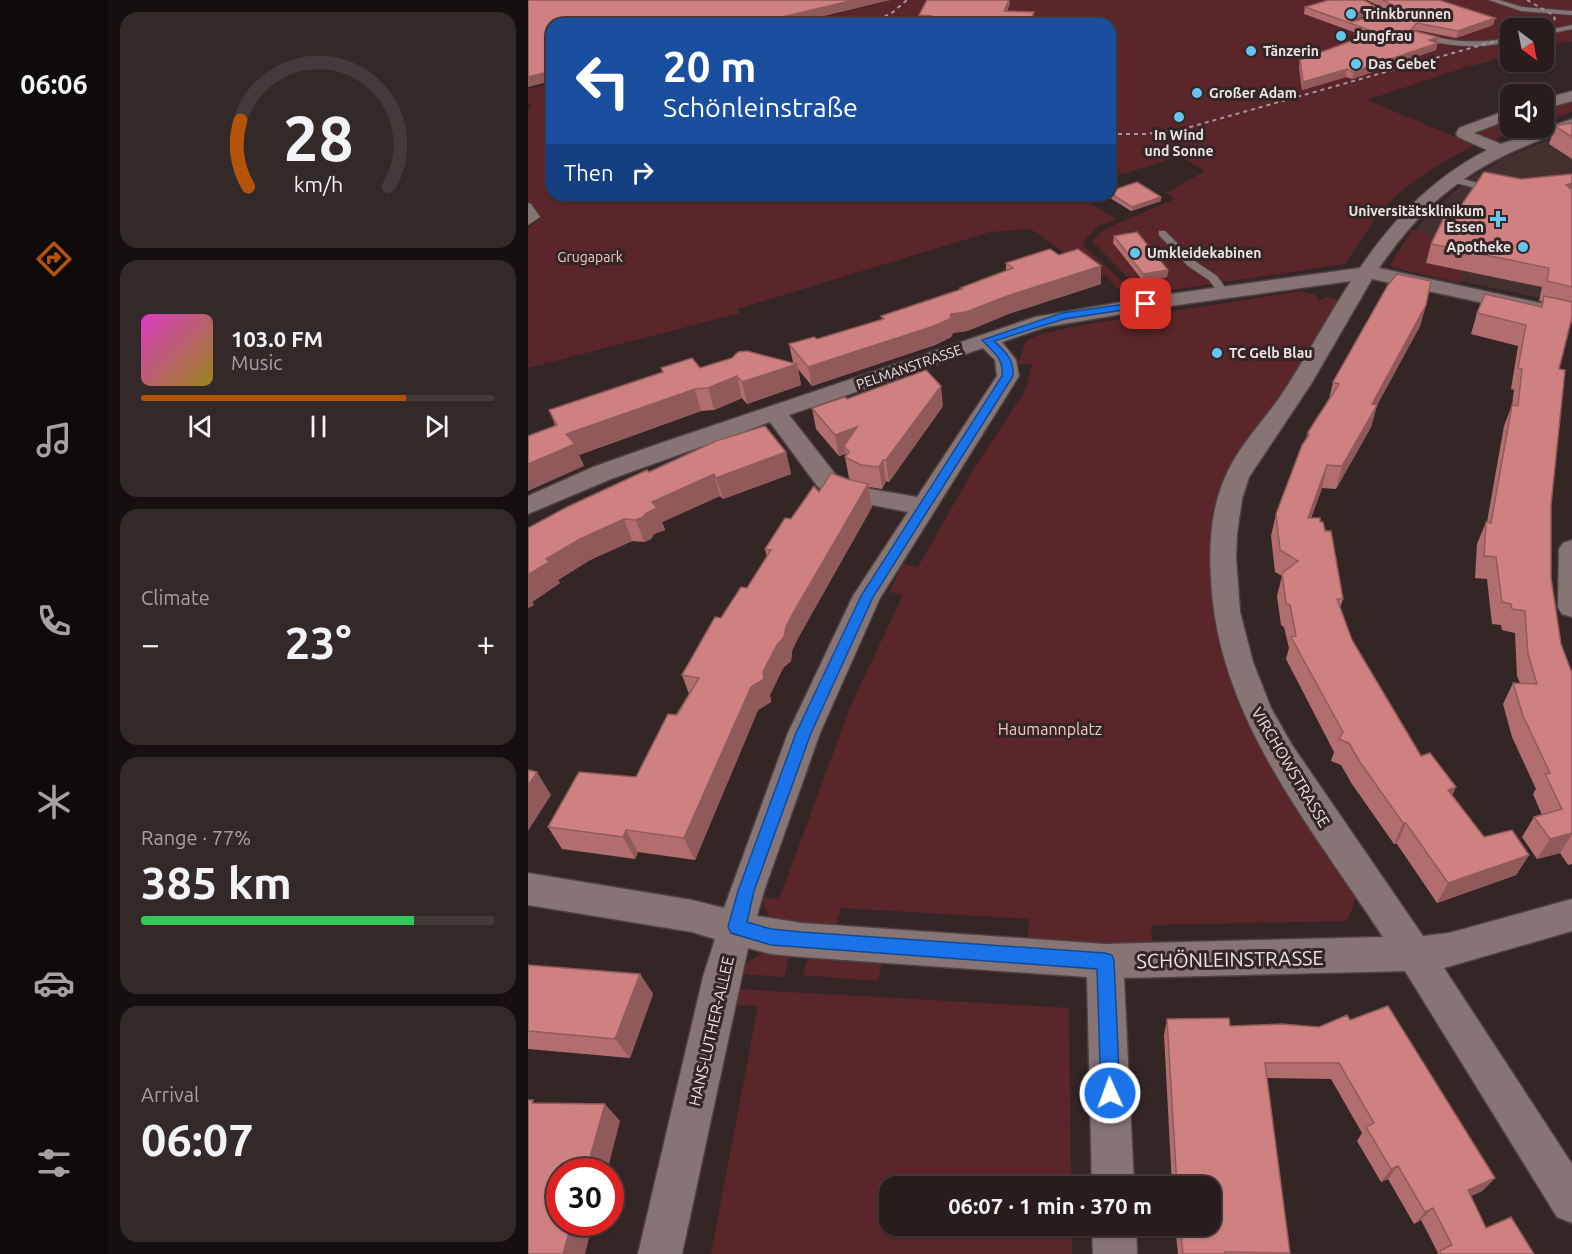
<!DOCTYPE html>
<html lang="en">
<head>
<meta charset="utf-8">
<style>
	:root { --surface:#281c1c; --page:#342929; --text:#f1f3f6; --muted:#a5a1a3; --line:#443a3b; --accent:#b45309 }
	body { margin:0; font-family:Ubuntu,sans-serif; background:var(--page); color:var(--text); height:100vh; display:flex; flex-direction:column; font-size:22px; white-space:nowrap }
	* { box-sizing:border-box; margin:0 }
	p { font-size:20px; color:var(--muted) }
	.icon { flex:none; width:33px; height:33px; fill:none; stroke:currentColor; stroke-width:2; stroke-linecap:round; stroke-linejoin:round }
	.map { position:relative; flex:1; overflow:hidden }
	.details { display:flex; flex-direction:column; gap:12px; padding:12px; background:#160f0f; width:420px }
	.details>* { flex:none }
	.hud { position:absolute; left:18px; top:18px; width:570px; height:183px; border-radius:18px; box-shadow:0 2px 4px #0004,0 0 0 2px var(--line); background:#1a4fa0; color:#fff; overflow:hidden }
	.needle { width:39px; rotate:148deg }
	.controls { position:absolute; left:972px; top:18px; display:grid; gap:12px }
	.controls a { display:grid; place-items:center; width:54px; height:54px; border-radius:12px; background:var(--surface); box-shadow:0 2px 4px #0004,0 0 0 2px var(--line); font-size:30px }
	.speed { position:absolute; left:18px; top:1158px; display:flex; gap:12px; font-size:30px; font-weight:700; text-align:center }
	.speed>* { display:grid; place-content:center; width:78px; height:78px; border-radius:50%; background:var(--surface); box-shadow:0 2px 4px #0004,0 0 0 2px var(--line); line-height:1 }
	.speed .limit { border:9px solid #d22; background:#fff; color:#111 }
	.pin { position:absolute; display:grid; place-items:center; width:51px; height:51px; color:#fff; margin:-26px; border-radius:12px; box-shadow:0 3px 9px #0006 }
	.me { position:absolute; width:66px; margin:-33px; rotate:358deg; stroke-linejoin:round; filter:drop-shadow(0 0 4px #0008) }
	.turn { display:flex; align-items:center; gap:21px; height:126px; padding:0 18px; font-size:27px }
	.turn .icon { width:78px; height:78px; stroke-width:2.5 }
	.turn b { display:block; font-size:42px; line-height:51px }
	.then { display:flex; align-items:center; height:57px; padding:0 18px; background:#0003; gap:12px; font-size:22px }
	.big { font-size:45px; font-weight:700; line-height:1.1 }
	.details .widget { flex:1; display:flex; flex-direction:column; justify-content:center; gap:9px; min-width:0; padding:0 21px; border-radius:18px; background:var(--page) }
	.details .dial { align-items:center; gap:0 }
	.dial svg { height:156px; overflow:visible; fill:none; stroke:var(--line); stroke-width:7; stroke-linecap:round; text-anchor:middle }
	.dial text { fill:var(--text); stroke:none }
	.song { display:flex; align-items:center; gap:18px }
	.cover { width:72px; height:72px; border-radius:9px; background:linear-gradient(135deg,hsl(310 70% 55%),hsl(50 70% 35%)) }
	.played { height:6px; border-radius:3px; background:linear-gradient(90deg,var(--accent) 75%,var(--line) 75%) }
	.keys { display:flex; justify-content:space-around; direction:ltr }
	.heat { display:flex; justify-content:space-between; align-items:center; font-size:33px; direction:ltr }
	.charge { height:9px; border-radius:4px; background:linear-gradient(90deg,#34c759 77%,var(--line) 0) }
	.trip { position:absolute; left:351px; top:1176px; width:342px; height:60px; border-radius:18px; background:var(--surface); box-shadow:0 2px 4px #0004,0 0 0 2px var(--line); font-weight:700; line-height:60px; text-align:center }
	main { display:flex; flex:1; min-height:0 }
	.tab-bar { display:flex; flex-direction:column; width:108px; justify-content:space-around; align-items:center; background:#100b0b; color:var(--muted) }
	.tab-bar .icon { width:42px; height:42px }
	.tab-bar .on { color:var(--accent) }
	.tab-bar b { font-size:27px; color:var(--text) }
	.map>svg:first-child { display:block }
	.built { fill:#453030 }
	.green { fill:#5b2629 }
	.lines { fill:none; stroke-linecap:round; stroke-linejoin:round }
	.service-casing { stroke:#4e4242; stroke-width:2 }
	.minor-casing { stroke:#4e4242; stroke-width:3 }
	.service { fill:#867574; fill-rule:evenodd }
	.minor { fill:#867574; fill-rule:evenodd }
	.rail { stroke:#a39797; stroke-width:2; stroke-dasharray:4 4; stroke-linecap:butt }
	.wall { fill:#b26e6f }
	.shaded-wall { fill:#915a5a }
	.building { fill:#cf8081; stroke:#915a5a; stroke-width:1.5 }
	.route { fill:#1a73e8; stroke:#114b97; stroke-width:1.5 }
	.poi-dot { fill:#65c5ef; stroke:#352626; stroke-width:2 }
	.labels { text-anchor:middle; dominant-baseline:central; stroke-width:6; stroke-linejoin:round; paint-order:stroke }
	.far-poi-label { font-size:14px; font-weight:bold; fill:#ede3e3; stroke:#352626; text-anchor:start }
	.far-park-label { font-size:14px; fill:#f4c7c6; stroke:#352626 }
	.far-street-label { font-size:14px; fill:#ede3e3; stroke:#352626 }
	.park-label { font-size:16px; fill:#f4c7c6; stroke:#352626 }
	.street-label { font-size:16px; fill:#ede3e3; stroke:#352626 }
	.near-street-label { font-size:20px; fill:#ede3e3; stroke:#352626 }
</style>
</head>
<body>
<main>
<nav class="tab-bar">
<b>06:06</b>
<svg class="icon on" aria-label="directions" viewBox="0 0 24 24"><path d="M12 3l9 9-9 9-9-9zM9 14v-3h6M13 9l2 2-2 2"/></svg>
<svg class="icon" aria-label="music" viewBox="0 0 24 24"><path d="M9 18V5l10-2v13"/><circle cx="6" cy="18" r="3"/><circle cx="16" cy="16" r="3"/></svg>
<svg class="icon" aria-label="phone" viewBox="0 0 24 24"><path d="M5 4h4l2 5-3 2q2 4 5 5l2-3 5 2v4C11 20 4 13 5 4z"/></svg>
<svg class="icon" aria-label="climate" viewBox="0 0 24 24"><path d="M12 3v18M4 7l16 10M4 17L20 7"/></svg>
<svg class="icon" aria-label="car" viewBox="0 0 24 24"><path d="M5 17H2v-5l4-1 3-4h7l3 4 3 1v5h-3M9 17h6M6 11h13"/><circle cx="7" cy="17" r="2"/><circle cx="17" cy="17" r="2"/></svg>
<svg class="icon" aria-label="filters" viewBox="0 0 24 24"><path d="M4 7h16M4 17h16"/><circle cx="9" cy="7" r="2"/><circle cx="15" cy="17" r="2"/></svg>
</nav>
<section class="details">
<div class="widget dial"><svg viewBox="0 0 100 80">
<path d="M14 69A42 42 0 1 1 86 69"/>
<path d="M14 69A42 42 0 0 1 10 35" stroke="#b45309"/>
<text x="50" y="56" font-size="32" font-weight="700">28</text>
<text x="50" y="72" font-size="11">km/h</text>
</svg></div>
<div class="widget">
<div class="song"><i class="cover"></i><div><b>103.0 FM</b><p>Music</p></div></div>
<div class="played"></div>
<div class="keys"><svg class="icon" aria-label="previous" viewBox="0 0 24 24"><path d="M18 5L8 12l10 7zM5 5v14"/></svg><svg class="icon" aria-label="pause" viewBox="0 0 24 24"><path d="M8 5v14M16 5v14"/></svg><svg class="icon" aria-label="next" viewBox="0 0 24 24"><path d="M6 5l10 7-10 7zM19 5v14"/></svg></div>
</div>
<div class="widget"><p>Climate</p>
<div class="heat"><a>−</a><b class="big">23°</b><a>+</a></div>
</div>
<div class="widget"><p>Range · 77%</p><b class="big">385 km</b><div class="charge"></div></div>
<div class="widget"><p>Arrival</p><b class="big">06:07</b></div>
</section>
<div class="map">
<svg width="1044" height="1254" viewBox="0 0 1044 1254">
	<rect width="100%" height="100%" fill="#352626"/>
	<path class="built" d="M1044,131V305L872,268L868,263L891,226L902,213L940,180L979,157Z"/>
	<path class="green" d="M357,0H1044V41L1016,47V28H982V56L935,68L839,100L947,145C916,161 885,178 861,203C844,221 831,243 817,264L616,294L564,241L577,229L647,199L638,193L677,171L652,156L582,178V24H266L359,2Z
		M24,83V195H553L552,198L589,219L570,226L555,242L557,247L600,287L589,289L579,277L556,267L503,229L462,232L209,309L212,313L0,368V228L13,218L0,201V109L4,107L0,103V89Z
		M1044,99V112L1016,121V107Z
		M982,118V128H997L960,142L946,134L947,131Z
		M884,230L903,234L901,237L907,238L896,262L934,270L935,272L931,283L864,267L862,265Z
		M774,291L787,295L791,301L798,297L811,300L775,360L719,445L689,611L829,892L824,910L818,921L623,925L624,949L499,946L501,919L313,908L306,933L244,921L234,902V897L250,899L256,886L323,705L374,597L372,594L361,592L375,564L390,567L444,472L498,389L504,364H490L498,341L513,334L554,325Z
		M237,951L262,953L256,977L215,974L218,964Z
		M281,954L354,960L350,981L275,975Z
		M210,989L541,1008L543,1186H362V1226H544V1254H183L230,1006L207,1005Z"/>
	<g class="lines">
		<g class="service-casing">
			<path id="service" d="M826,0H834L861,14L838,21V19L852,14Z
				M961,0H971L994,7L1044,11V15L993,11Z
				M1044,25V29L1016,35V31Z
				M891,33C922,42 950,44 982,38V42C950,49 920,47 888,37Z
				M923,176L970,188L972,190L967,193L920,181V177Z
				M0,203L3,204L12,217L0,225Z
				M631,231H637L668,262L689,276L701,293L700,295H692L681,280L660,266L631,235Z"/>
		</g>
		<g class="minor-casing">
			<path id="minor" d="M1044,91V101L1016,109V99Z
				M982,109V119L946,133L973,144L1044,119V129C956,157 904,191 851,268L1044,310V322L844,279L783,384L721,477L714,499L709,534L708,558L712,612L725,662L743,708L764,745L895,936L921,933L1044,899V931L916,968L1044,1164V1223L1029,1217L877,971L596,978L606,1186H564L559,977L274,957L243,954L220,948L154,1254H110L175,977L187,939L164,932L0,905V873L164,900L196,908L260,733L325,596L380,512L324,501L290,487L242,422L83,479L0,514V496L65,467L133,443L507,317L635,295L832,268C866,218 905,178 959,150L930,137L928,134L931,128ZM823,281C798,319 777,360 752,397C733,424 708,449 696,480C683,511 681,545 683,578C689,717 782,825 855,937L577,944L274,923L229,916L236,891L292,733L352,598L491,376L488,360L474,342L518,327L635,307ZM455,348L467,360L469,376L389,497L336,488L308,475L261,415Z
				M1044,540V617L1034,614L1030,607L1031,549L1035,543Z
				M564,1226H608L609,1254H565Z"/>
		</g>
		<use href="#service" class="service"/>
		<use href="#minor" class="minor"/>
		<path class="rail" d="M999,0L1025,15L1027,19L1016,29
			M342,24L365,12L379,0
			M582,134H619L655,129L982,37"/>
	</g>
	<path class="wall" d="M839,0H911L967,18L965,25L928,38L888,30L887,31L910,37L908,50L824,79L818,77L774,90L771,67L772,60L837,36L776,14L777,7H848L846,13L823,21V22L882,21Z
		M482,3L479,11L506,17L503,24H401L402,21L391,20V15Z
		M1044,123V159L1021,144L1027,126Z
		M1044,174V317L1031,369L1023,505V578L1033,644L1044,673V864L1040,865L1032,853L1009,859L994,837L1006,817L1014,815L1005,794L1008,789L984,737L975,704L985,683H992L989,676L987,633L974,630L973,625L964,624L959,579L947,578L949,544L958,522H959L976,426L984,405L986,390L983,389L990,346L943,334L949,313L1012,306L1014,301H1011L1014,287L898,263L903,244L928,213L993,179Z
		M582,191L633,201L603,211L579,196L580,195H582Z
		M586,236L640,270L639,277L615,281L585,243Z
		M531,255L573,266V284L483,313L439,331L425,333L423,337L407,345L284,386L270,369L273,385L219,404L214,398L186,410L173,411L51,455L56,466L27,425L21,410L134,372L133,368H172L265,362L261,344L289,339L354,319L353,316L433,290L432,288L478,271V263Z
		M898,305L892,326L849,405L843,427L808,489L794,488L783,518L792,522L797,531L815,599L812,608L824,640L893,756L956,837L1001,855L988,875L909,903L869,844H866L824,784L813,765L803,761L806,752L758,659L761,648L756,627L753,625L749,596L754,576L747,572L743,536L748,514L778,439L780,432L801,399L805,382Z
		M319,399L415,406L361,482L358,481L354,489L341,487L344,507L270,638L264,651L263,661L255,668L242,695L243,702L230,710L167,860L110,852L107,859L34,849L20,827L108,777L161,694L154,675L193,618L219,588L239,557L237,549L263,519L291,492L319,479L326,481L321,478L317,457L318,454L311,456L288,429L284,408Z
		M258,452L263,474L195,499L192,496L134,522L137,530L126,534L123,539L116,542L104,541L62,560L30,580L32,583L4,602L6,605L0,608V528L121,472Z
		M0,965L112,974L125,994L102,1058L0,1049Z
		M639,1019L702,1026L791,1027L822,1020L967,1178L954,1191L943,1196L958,1228L1006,1254H909L910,1253L893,1220L886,1224L860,1179L853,1182L829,1141L834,1133L803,1079L739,1078L762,1253L761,1254H650L647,1226H682V1186H644L636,1035Z"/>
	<path class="shaded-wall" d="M326,0H363L263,24H224Z
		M481,0L482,3L477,16L476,11Z
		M848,7L846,13L822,21L824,14Z
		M506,12V17L503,24H501Z
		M967,18L965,25L928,38L930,31Z
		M910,37L908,50L824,79L825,72Z
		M819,69L818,77L774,90L775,82Z
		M24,71V81L0,87V77Z
		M1044,183V199L1038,185Z
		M633,197V201L603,211L604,207Z
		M573,266V284L483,313L439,331L425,333L423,337L407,345L284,386L280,367L423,314Z
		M640,270L639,277L615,281V274Z
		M898,305L892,326L847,409L849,405L843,427L808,489L814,466L844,404Z
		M269,364L273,385L219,404L214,382Z
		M209,376L214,398L186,410L180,388Z
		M413,386L415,406L361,482L358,460Z
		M167,389L173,411L51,455L56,466L0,491V464L38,434Z
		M329,427L316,446L318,454L311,456L307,435Z
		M258,452L263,474L195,499L188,478Z
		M355,460L358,481L354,489L351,467Z
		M799,465L794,488L775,540L780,518Z
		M186,474L192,496L134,522L137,530L126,534L123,539L116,542L108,520L124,502Z
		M340,484L344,507L270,638L264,651L263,661L255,668L242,695L243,702L230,710L167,860L156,838L223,687L235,672L264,615Z
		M96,519L104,541L62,560L30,580L32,583L4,602L6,605L0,608V575L18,559L52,539Z
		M9,772L23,795L0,831V786Z
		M928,787L918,809L920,790Z
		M875,823H878L869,844H866Z
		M98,830L110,852L107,859L95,837Z
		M1044,833V834L1032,853L1009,859L1022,839Z
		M1001,855L988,875L909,903L920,883Z
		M112,974L125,994L102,1058L87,1039Z
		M77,1104L92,1121L79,1172H58Z
		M870,1166L860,1179L853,1182L863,1169Z
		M967,1178L954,1191L928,1203L940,1190Z
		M905,1208L893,1220L886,1224L897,1212Z
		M44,1222H65L57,1254H35Z"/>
	<path class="building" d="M0,0H326L224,24H24V71L0,77Z
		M399,0H481L476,11L506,12L501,24H404L401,22L404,16L391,15Z
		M801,0H836L848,7L824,14L823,22L855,13L882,21L887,18L886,15L854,0H911L967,18L930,31L889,23L883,30L910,37L901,40L910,43L825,72L819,69L775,82L772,60L847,32L777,7Z
		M1044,123V137L1027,126Z
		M956,172L993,179L1044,174V183L1038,185L1044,190V287L1019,281L1021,268L903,244L919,211L928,213Z
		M609,182L633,197L604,207L582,193V191Z
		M609,232L640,270L615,274L586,236Z
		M522,249L531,255L550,249L573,266L482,295L438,312L423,314L422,319L406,326L280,367L261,344L286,337L289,339L356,319L353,316L434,289L432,288L485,268L478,263Z
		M869,274L903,281L898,305L844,404L849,405L814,466L799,465L780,518H792V522H795L797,531H803L815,599H809L824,640L893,756L902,753L928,787L920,790L956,837L984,830L1001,855L920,883L878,823H875L832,762L821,743L811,739L815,732L763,637L768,636L762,605L758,603L754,573L770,561L752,550L748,514L774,445L781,435L780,432L811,384L805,382L860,285Z
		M957,294L1014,307L1016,296L1044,302V317L1031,369L1037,370L1023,505V578L1033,644L1044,673V833L1022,839L1006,817L1034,809L1017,774L1022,773L995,716L985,683L1009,684L1000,654L997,611L984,609L983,604L974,602L968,557L956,556L958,522L963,523L984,405L990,406L994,369L990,368L998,325L949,313Z
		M219,351L269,364L214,382L209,376L180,388L167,389L38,434L47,444L0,464V436L29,425L21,410L135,372L133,368L164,358L172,368L204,358L210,352Z
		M398,370L413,386L358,460H355L351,467L333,465L317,457L321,452L316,446L329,427L307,435L284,408L317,397L319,399Z
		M237,426L258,452L188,478L186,474L124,502L129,508L118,513L115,517L108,520L96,519L52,539L18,559L21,562L0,575V528L39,507L119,470L121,472L188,441Z
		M303,473L319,479L340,484L264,615L258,627L256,637L249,645L235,672L236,679L223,687L156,838L98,830L95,837L20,827L51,772L108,777L140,714L149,715L171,678L154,675L187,617L193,618L213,587L219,588L243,550L237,549L257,518L263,519L286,486L291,492Z
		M0,770L9,772L0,786Z
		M0,965L112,974L87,1039L0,1031Z
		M860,1006L967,1178L940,1190L958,1228L983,1217L1006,1254H913L912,1251L924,1245L905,1208L897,1212L870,1166L863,1169L838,1127L846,1123L811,1063H737L762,1253L697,1252V1254H655L652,1226H682V1186H649L639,1019L701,1018L702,1026L754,1024L791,1027L819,1015L822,1020Z
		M0,1100H5L4,1103L77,1104L58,1172H32V1222H44L35,1254H0Z"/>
	<path class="route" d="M618,301L621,302V306L536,319L466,341C478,352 486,359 485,376L345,597L283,733L226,891L219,922L243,929L274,932L577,953L584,955L586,961L592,1093L589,1100L582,1103L576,1100L573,1093L569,969L243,945L203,933L200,927L210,891L268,733L333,596L474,376C476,358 465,352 454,340L534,313Z"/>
	<g class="poi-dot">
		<circle cx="823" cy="14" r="6"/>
		<circle cx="813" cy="36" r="6"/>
		<circle cx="723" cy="51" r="6"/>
		<circle cx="828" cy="64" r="6"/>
		<circle cx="669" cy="93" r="6"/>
		<circle cx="651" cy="117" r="6"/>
		<path d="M967 210h6v6h6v6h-6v6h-6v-6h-6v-6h6z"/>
		<circle cx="995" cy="247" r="6"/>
		<circle cx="607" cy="253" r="6"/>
		<circle cx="689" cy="353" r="6"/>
	</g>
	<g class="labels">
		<g class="far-poi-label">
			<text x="835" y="14">Trinkbrunnen</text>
			<text x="825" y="36">Jungfrau</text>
			<text x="735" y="51">Tänzerin</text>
			<text x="840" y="64">Das Gebet</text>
			<text x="681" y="93">Großer Adam</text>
			<text x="651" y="135" text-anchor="middle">In Wind<tspan x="651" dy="16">und Sonne</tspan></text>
			<text x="956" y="211" text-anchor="end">Universitätsklinikum<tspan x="956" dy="16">Essen</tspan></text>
			<text x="983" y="247" text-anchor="end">Apotheke</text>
			<text x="619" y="253">Umkleidekabinen</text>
			<text x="701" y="353">TC Gelb Blau</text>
		</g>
		<g class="far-park-label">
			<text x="62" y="257">Grugapark</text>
		</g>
		<g class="far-street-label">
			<text transform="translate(381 367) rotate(-19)">PELMANSTRASSE</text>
		</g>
		<g class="park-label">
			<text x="522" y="729">Haumannplatz</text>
		</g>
		<g class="street-label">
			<text transform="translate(763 767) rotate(59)">VIRCHOWSTRASSE</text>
			<text transform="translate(183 1031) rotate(-77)">HANS-LUTHER-ALLEE</text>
		</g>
		<g class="near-street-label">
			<text transform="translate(702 959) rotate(-1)">SCHÖNLEINSTRASSE</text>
		</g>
	</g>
</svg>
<div class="controls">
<a><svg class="needle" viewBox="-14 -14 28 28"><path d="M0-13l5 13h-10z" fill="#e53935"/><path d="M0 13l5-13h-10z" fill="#a5a1a3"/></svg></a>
<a><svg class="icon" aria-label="sound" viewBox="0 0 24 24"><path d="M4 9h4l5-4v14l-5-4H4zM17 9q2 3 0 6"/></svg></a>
</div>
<div class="speed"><div class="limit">30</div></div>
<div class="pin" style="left:618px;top:304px;background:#d93025"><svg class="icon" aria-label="arrive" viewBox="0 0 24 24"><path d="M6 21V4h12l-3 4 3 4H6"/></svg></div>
<svg class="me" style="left:582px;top:1093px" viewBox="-20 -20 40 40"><circle r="17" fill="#1a73e8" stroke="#fff" stroke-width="3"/><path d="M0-11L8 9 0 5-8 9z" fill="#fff"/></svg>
<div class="trip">06:07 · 1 min · 370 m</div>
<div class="hud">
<div class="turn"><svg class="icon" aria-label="left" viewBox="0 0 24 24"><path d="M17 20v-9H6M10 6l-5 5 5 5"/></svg><div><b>20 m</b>Schönleinstraße</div></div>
<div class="then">Then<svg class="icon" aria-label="right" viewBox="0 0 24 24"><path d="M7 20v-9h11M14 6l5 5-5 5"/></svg></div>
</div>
</div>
</main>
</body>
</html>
